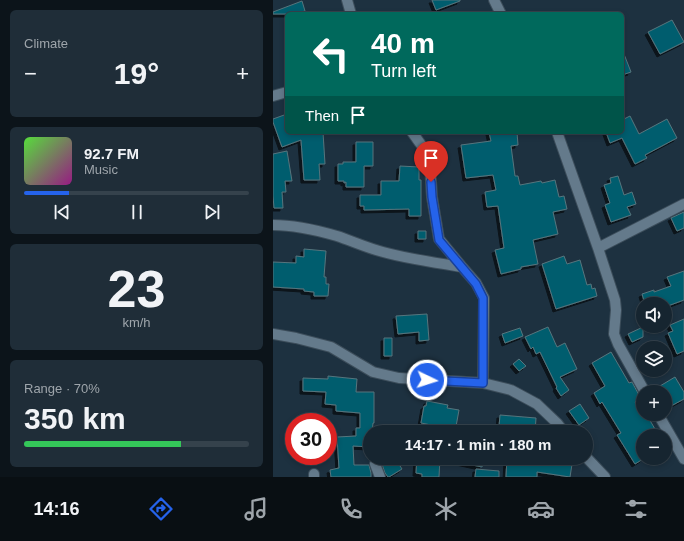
<!DOCTYPE html>
<html lang="en">
<head>
<meta charset="utf-8">
<style>
	:root { --surface:#162530; --page:#1f2d38; --text:#f1f3f6; --muted:#9ea5ab; --line:#35424c; --accent:#2563eb }
	body { margin:0; font-family:Arial,sans-serif; background:var(--page); color:var(--text); height:100vh; display:flex; flex-direction:column; font-size:15px; white-space:nowrap }
	* { box-sizing:border-box; margin:0 }
	p { font-size:13px; color:var(--muted) }
	.icon { flex:none; width:22px; height:22px; fill:none; stroke:currentColor; stroke-width:2; stroke-linecap:round; stroke-linejoin:round }
	.map { position:relative; flex:1; overflow:hidden }
	.panel { display:flex; flex-direction:column; gap:10px; padding:10px; background:#0c141a; width:273px }
	.panel>* { flex:none }
	.top-card { position:absolute; left:12px; top:12px; width:339px; height:122px; border-radius:6px; box-shadow:0 2px 6px #0003,0 0 0 1px var(--line); background:#00695c; color:#fff; overflow:hidden }
	.tools { position:absolute; left:363px; top:297px; display:grid; gap:8px }
	.tools a { display:grid; place-items:center; width:36px; height:36px; border-radius:50%; background:var(--surface); box-shadow:0 2px 6px #0003,0 0 0 1px var(--line); font-size:20px }
	.speed { position:absolute; left:12px; top:413px; display:flex; gap:8px; font-size:20px; font-weight:700; text-align:center }
	.speed>* { display:grid; place-content:center; width:52px; height:52px; border-radius:50%; background:var(--surface); box-shadow:0 2px 6px #0003,0 0 0 1px var(--line); line-height:1 }
	.speed .limit { border:6px solid #d22; background:#fff; color:#111 }
	.pin { position:absolute; display:grid; place-items:center; width:34px; height:34px; color:#fff; margin:-41px -17px; border-radius:50% 50% 50% 0; rotate:-45deg; box-shadow:0 0 4px #0007 }
	.pin .icon { rotate:45deg }
	.me { position:absolute; width:44px; margin:-22px; rotate:94deg; stroke-linejoin:round; filter:drop-shadow(0 0 3px #0008) }
	.turn { display:flex; align-items:center; gap:14px; height:84px; padding:0 20px; font-size:18px }
	.turn .icon { width:52px; height:52px; stroke-width:2.5 }
	.turn b { display:block; font-size:28px; line-height:34px }
	.then { display:flex; align-items:center; height:38px; padding:0 20px; background:#0003; gap:8px; font-size:15px }
	.big { font-size:30px; font-weight:800; line-height:1.1 }
	.panel .card { flex:1; display:flex; flex-direction:column; justify-content:center; gap:6px; min-width:0; padding:0 14px; border-radius:6px; background:var(--page) }
	.panel .dial { align-items:center; gap:0 }
	.dial b { font-size:52px; line-height:1 }
	.song { display:flex; align-items:center; gap:12px }
	.cover { width:48px; height:48px; border-radius:6px; background:linear-gradient(135deg,hsl(110 70% 55%),hsl(310 70% 35%)) }
	.played { height:4px; border-radius:2px; background:linear-gradient(90deg,var(--accent) 20%,var(--line) 20%) }
	.keys { display:flex; justify-content:space-around; direction:ltr }
	.heat { display:flex; justify-content:space-between; align-items:center; font-size:22px; direction:ltr }
	.charge { height:6px; border-radius:3px; background:linear-gradient(90deg,#34c759 70%,var(--line) 0) }
	.trip { position:absolute; left:90px; top:425px; width:230px; height:40px; border-radius:20px; background:var(--surface); box-shadow:0 2px 6px #0003,0 0 0 1px var(--line); font-weight:800; line-height:40px; text-align:center }
	.tabs { display:flex; height:64px; justify-content:space-around; align-items:center; background:#090f13; color:var(--muted) }
	.tabs .icon { width:28px; height:28px }
	.tabs .selected { color:var(--accent) }
	.tabs b { font-size:18px; color:var(--text) }
	main { display:flex; flex:1; min-height:0 }
	.map>svg:first-child { display:block }
	.building { fill:#025d6e; stroke:#56757d; filter:url(#shadow) }
	.lines { fill:none; stroke-linecap:round; stroke-linejoin:round }
	.minor-casing { stroke:#3c4d5a; stroke-width:12 }
	.minor { stroke:#647a8b; stroke-width:10 }
	.route-casing { stroke:#184099; stroke-width:10 }
	.route { stroke:#2563eb; stroke-width:7 }
</style>
</head>
<body>
<main>
<section class="panel">
<div class="card"><p>Climate</p>
<div class="heat"><a>−</a><b class="big">19°</b><a>+</a></div>
</div>
<div class="card">
<div class="song"><i class="cover"></i><div><b>92.7 FM</b><p>Music</p></div></div>
<div class="played"></div>
<div class="keys"><svg class="icon" aria-label="previous" viewBox="0 0 24 24"><path d="M18 5L8 12l10 7zM5 5v14"/></svg><svg class="icon" aria-label="pause" viewBox="0 0 24 24"><path d="M8 5v14M16 5v14"/></svg><svg class="icon" aria-label="next" viewBox="0 0 24 24"><path d="M6 5l10 7-10 7zM19 5v14"/></svg></div>
</div>
<div class="card dial"><b>23</b><p>km/h</p></div>
<div class="card"><p>Range · 70%</p><b class="big">350 km</b><div class="charge"></div></div>
</section>
<div class="map">
<svg width="411" height="477" viewBox="0 0 411 477">
	<defs>
		<filter id="shadow"><feDropShadow dx="-3" dy="3" stdDeviation="0" flood-color="#0009"/></filter>
	</defs>
	<rect width="100%" height="100%" fill="#1d3140"/>
	<path class="building" d="M159,0H187V1L163,10Z
		M29,1L32,11L21,14H0V12Z
		M399,20L411,42L387,54L375,32Z
		M349,49L358,72L349,75Z
		M14,114V132H50L52,164H46L47,180H31L28,140L9,147L0,122V119Z
		M357,116L366,134L394,119L404,138L372,155L374,158L362,164L349,138L337,143L333,132H349V120Z
		M216,132H244L245,145L238,146L242,176H245L247,185L268,181L269,183L282,180L286,197L291,196L294,209L280,212L285,234L260,240L265,264L248,267V269L228,274L222,250L231,248L225,206L214,207L212,192L223,190L220,175L193,178L188,145L218,141Z
		M83,142H100V166H91V187H73V182L71,183V181H65V164H70V162H83Z
		M14,151L19,181H12L13,192H9L10,208H1L0,196V154Z
		M127,166L146,167V180H148V216H136V209L91,210V206H87V195H108V181H126Z
		M345,176L351,195L359,192L363,204L354,207L358,215L338,222L332,205L337,203L331,185L338,183L337,178Z
		M411,212V228L404,231L398,218Z
		M145,231H153V239H145Z
		M31,249L53,251L51,277H53V284H56L55,296H41V292L31,291V289L0,287V262L23,263V256L31,257Z
		M291,256L294,264L307,260L314,285L318,284L319,289L322,288L324,296L283,309L269,264Z
		M411,271V300L392,307V304H372L369,294L381,290V292L398,286L394,277Z
		M154,314L156,340L146,341V332L125,334L123,316Z
		M411,319V351L404,354L395,333L400,331L397,325Z
		M275,327L284,347L292,343L304,369L287,377L296,390L288,396L283,388L284,387L267,352L263,354L260,347L258,349L252,337Z
		M370,327V337L359,342L355,334Z
		M247,328L250,336L232,343L229,334Z
		M111,338H119V356H111Z
		M338,352L356,383L359,382L366,395L370,398L362,402L373,419L375,417L386,436H370V459L362,464L344,435L348,433L329,402L327,404L321,393L332,386L319,363Z
		M246,359L253,366L246,371L240,364Z
		M55,376L84,379L83,392H101V423H100L99,432H97V447L80,446L81,465H96L98,473V477H58L57,470L66,468L64,437L83,436V428H87V413L63,411V405L52,404L53,392L30,391V378L55,379Z
		M402,377L411,392V399L398,406L392,395V392H390L387,386Z
		M154,401L175,405L174,408L186,410L182,432L173,431L174,428L148,423L151,406H153Z
		M307,404L316,418L306,425L296,411Z
		M227,415L263,418L262,432H244L245,428L226,427Z
		M104,458H122L129,469L116,477H115L112,473L108,461Z
		M144,458H167L166,477H149V474L143,473Z
		M186,458H211L209,467L186,462Z
		M234,458H300L297,477L264,472V477H233Z
		M203,469L226,471V477H202Z"/>
	<g class="lines">
		<g class="minor-casing">
			<path id="minor" d="M74,0L78,14
				M221,0L228,14
				M0,96L14,92
				M139,132L149,146L157,166L159,197L166,239L189,267
				M284,132L325,248L342,300L343,310L341,334L345,344L372,392
				M0,225C21,225 43,230 64,236C79,241 94,248 110,252C136,259 163,263 189,267L203,283L211,298L210,383
				M325,248L411,204
				M0,334L23,338L58,347L100,372L126,378L210,383L238,390L264,404L284,423L291,432
				M385,414L411,459
				M313,457L332,477
				M102,464L107,477
				M41,477V474"/>
		</g>
		<use href="#minor" class="minor"/>
	</g>
	<g class="lines">
		<g class="route-casing">
			<path id="route" d="M154,380L210,383V298L203,284L166,240L159,197L158,182"/>
		</g>
		<use href="#route" class="route"/>
	</g>
</svg>
<div class="tools">
<a><svg class="icon" aria-label="sound" viewBox="0 0 24 24"><path d="M4 9h4l5-4v14l-5-4H4zM17 9q2 3 0 6"/></svg></a>
<a><svg class="icon" aria-label="layers" viewBox="0 0 24 24"><path d="M12 4l9 5-9 5-9-5zM3 14l9 5 9-5"/></svg></a>
<a>+</a>
<a>−</a>
</div>
<div class="speed"><div class="limit">30</div></div>
<div class="pin" style="left:158px;top:182px;background:#d93025"><svg class="icon" aria-label="arrive" viewBox="0 0 24 24"><path d="M6 21V4h12l-3 4 3 4H6"/></svg></div>
<svg class="me" style="left:154px;top:380px" viewBox="-20 -20 40 40"><circle r="17" fill="#2563eb" stroke="#fff" stroke-width="3"/><path d="M0-11L8 9 0 5-8 9z" fill="#fff"/></svg>
<div class="trip">14:17 · 1 min · 180 m</div>
<div class="top-card">
<div class="turn"><svg class="icon" aria-label="left" viewBox="0 0 24 24"><path d="M17 20v-9H6M10 6l-5 5 5 5"/></svg><div><b>40 m</b>Turn left</div></div>
<div class="then">Then<svg class="icon" aria-label="arrive" viewBox="0 0 24 24"><path d="M6 21V4h12l-3 4 3 4H6"/></svg></div>
</div>
</div>
</main>
<nav class="tabs">
<b>14:16</b>
<svg class="icon selected" aria-label="directions" viewBox="0 0 24 24"><path d="M12 3l9 9-9 9-9-9zM9 14v-3h6M13 9l2 2-2 2"/></svg>
<svg class="icon" aria-label="music" viewBox="0 0 24 24"><path d="M9 18V5l10-2v13"/><circle cx="6" cy="18" r="3"/><circle cx="16" cy="16" r="3"/></svg>
<svg class="icon" aria-label="phone" viewBox="0 0 24 24"><path d="M5 4h4l2 5-3 2q2 4 5 5l2-3 5 2v4C11 20 4 13 5 4z"/></svg>
<svg class="icon" aria-label="climate" viewBox="0 0 24 24"><path d="M12 3v18M4 7l16 10M4 17L20 7"/></svg>
<svg class="icon" aria-label="car" viewBox="0 0 24 24"><path d="M5 17H2v-5l4-1 3-4h7l3 4 3 1v5h-3M9 17h6M6 11h13"/><circle cx="7" cy="17" r="2"/><circle cx="17" cy="17" r="2"/></svg>
<svg class="icon" aria-label="filters" viewBox="0 0 24 24"><path d="M4 7h16M4 17h16"/><circle cx="9" cy="7" r="2"/><circle cx="15" cy="17" r="2"/></svg>
</nav>
</body>
</html>
